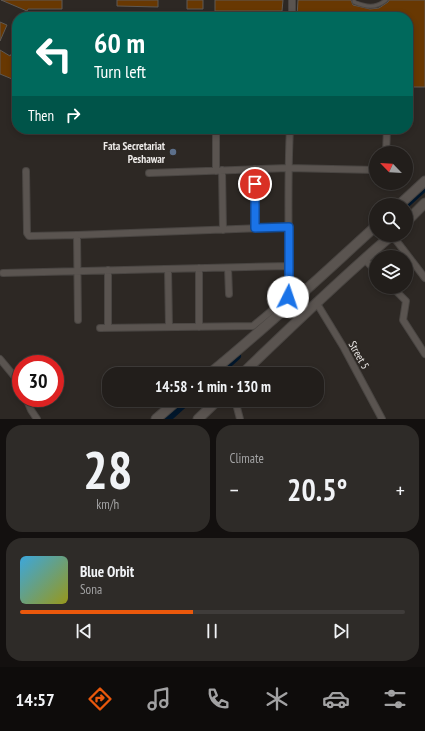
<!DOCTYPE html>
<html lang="en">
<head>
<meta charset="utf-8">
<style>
	:root { --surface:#221e1b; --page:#2e2b28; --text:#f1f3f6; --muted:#a2a2a3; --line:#3f3c3a; --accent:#ea580c }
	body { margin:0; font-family:"PT Sans Narrow",sans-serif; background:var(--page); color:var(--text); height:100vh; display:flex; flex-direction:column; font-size:15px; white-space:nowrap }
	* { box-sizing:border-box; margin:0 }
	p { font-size:13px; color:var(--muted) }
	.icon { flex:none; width:22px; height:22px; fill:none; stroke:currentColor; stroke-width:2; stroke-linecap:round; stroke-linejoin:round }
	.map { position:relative; height:419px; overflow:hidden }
	.panel { display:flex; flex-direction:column; gap:6px; padding:6px; background:#13100f; flex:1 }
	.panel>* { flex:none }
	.guide { position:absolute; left:12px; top:12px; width:401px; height:122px; border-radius:16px; box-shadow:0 2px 6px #0003,0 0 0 1px var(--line); background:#00695c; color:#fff; overflow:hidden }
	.needle { width:26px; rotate:295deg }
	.tools { position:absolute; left:369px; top:146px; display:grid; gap:8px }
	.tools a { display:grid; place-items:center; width:44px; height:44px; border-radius:50%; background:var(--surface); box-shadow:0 2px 6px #0003,0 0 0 1px var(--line); font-size:20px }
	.speed { position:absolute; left:12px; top:355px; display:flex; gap:8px; font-size:20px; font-weight:700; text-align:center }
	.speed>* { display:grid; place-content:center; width:52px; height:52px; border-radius:50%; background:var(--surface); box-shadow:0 2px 6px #0003,0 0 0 1px var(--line); line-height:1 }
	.speed .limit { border:6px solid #d22; background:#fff; color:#111 }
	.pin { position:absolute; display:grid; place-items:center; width:34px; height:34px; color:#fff; margin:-17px; border:2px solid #fff; border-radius:50%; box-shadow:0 1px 4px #0007 }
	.me { position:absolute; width:44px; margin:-22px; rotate:4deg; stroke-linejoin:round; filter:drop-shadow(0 0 3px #0008) }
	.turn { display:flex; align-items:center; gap:14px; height:84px; padding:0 16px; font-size:18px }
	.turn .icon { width:52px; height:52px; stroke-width:2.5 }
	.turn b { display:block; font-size:28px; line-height:34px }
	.then { display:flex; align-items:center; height:38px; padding:0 16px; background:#0003; gap:8px; font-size:15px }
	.big { font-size:30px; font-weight:800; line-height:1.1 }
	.panel .tile { flex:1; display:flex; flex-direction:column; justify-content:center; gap:6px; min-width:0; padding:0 14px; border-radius:16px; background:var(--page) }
	.panel .dial { align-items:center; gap:0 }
	.dial b { font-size:52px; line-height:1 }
	.song { display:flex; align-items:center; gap:12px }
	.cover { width:48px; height:48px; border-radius:6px; background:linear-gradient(135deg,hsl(200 70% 55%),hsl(60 70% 35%)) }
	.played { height:4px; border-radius:2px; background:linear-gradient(90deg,var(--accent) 45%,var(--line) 45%) }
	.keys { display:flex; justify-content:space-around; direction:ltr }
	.heat { display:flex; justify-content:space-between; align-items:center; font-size:22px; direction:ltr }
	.panel .tiles { flex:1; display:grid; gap:6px; grid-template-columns:1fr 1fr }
	.tile:last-child { grid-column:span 2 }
	.trip { position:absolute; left:102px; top:367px; width:222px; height:40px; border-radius:16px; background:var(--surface); box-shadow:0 2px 6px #0003,0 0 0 1px var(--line); font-weight:800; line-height:40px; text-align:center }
	.dock { display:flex; height:64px; justify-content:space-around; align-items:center; background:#0e0c0b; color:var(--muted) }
	.dock .icon { width:28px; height:28px }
	.dock .on { color:var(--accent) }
	.dock b { font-size:18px; color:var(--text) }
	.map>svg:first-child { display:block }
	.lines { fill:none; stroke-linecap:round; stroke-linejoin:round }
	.canal { stroke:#00162b; stroke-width:8 }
	.building { fill:#683802; stroke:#5e5954 }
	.lane-casing { stroke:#494542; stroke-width:5 }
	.street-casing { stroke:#494542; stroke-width:8 }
	.secondary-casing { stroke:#494542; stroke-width:11 }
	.lane { stroke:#5a5450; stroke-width:3 }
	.street { stroke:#5a5450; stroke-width:6 }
	.secondary { stroke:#5a5450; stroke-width:9 }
	.route-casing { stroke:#114b97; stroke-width:10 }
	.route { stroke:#1a73e8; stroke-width:7 }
	.service-dot { fill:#5c6f8a; stroke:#2d2824; stroke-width:1.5 }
	.labels { text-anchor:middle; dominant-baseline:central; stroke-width:4; stroke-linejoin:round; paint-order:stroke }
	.poi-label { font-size:11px; font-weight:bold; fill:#eeebe9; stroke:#2d2824; text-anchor:end }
	.street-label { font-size:11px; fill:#eeebe9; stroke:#2d2824 }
</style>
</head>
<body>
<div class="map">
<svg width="425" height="419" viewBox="0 0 425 419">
	<rect width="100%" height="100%" fill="#2d2824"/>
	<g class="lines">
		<path class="canal" d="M406,204L425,187
			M217,374L237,356
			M167,419L188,400"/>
	</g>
	<path class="building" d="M1,0H62V9H28L27,11Z
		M117,0H158V7L117,6Z
		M187,0H203V9H187Z
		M215,0H283L282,11H215Z
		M298,0H351L353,5L370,9L379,8L388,2L389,0H425V87H408V17H297Z
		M0,22L7,25L0,41Z
		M0,50L10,56L12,53L17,55V81L0,74Z"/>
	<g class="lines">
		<g class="lane-casing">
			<path id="lane" d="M354,0V2C366,7 375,9 386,0"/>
		</g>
		<g class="street-casing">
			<path id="street" d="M292,0V17
				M216,129V171
				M386,153L387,129
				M222,170L223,230
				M26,171L27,233L29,236L77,235L289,227
				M149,173L288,168L376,170
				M255,228V169
				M77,235L78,320
				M392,235L425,278
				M364,259L376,271
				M199,268V327
				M228,268L229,294
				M168,269L169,327
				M108,270V328
				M3,273L289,266
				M392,287L406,301L403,320L425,354
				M316,302L344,348L382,419
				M100,328L253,326L288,297L289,295C289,240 287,184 290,129
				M0,359L19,382L21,388
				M26,398L31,410L37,419
				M235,400L240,419"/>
		</g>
		<g class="secondary-casing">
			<path id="secondary" d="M399,205L425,181
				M406,222L425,203
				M209,374C267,327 321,276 376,226
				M242,374C291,327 340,279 392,235
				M156,419L178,400
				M198,419L218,400"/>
		</g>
		<use href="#lane" class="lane"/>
		<use href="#street" class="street"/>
		<use href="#secondary" class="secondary"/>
	</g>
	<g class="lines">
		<g class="route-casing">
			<path id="route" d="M255,184V228L289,227V295L288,297"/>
		</g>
		<use href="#route" class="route"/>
	</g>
	<circle class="service-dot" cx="173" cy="152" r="4"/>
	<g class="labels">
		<g class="poi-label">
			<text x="165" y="146">Fata Secretariat<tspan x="165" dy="13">Peshawar</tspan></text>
		</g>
		<g class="street-label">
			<text transform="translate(359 355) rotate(61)">Street 5</text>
		</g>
	</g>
</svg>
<div class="tools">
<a><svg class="needle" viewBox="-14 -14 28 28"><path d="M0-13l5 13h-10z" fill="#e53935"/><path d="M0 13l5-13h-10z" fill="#a2a2a3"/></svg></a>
<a><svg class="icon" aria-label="search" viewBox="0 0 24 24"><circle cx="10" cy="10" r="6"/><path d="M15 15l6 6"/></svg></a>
<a><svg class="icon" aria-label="layers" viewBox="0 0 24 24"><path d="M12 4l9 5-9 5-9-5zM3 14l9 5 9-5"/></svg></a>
</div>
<div class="speed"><div class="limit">30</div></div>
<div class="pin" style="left:255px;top:184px;background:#d93025"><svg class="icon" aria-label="arrive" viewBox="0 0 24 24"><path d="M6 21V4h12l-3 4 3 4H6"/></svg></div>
<svg class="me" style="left:288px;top:297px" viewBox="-20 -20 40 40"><circle r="19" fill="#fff"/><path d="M0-13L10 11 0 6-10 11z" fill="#1a73e8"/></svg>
<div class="trip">14:58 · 1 min · 130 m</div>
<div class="guide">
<div class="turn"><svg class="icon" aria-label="left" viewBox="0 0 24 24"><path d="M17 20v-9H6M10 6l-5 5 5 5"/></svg><div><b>60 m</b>Turn left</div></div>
<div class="then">Then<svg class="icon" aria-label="right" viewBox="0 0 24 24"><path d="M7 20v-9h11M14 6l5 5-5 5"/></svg></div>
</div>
</div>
<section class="panel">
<div class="tiles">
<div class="tile dial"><b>28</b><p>km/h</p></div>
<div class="tile"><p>Climate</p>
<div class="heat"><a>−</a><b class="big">20.5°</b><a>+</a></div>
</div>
<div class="tile">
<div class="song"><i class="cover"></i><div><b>Blue Orbit</b><p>Sona</p></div></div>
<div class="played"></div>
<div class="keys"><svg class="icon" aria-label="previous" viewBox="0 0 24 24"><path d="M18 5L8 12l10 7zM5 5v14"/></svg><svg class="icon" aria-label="pause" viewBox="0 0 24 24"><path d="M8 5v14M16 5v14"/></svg><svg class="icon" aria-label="next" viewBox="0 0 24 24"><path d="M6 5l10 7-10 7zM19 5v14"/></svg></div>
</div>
</div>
</section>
<nav class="dock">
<b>14:57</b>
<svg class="icon on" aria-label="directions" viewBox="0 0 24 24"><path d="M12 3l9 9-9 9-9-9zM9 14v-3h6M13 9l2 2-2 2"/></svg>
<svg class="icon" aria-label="music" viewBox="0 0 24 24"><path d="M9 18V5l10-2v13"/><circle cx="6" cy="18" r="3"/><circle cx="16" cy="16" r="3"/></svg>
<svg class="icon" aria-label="phone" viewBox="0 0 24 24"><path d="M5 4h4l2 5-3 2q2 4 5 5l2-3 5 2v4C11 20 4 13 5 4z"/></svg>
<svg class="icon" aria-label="climate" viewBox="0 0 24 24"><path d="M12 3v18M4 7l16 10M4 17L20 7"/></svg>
<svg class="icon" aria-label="car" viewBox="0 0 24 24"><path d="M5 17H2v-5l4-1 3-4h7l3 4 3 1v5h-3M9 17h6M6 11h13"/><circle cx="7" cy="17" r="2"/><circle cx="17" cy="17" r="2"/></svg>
<svg class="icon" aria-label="filters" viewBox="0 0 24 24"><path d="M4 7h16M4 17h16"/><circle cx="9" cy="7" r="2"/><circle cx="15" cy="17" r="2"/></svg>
</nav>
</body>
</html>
